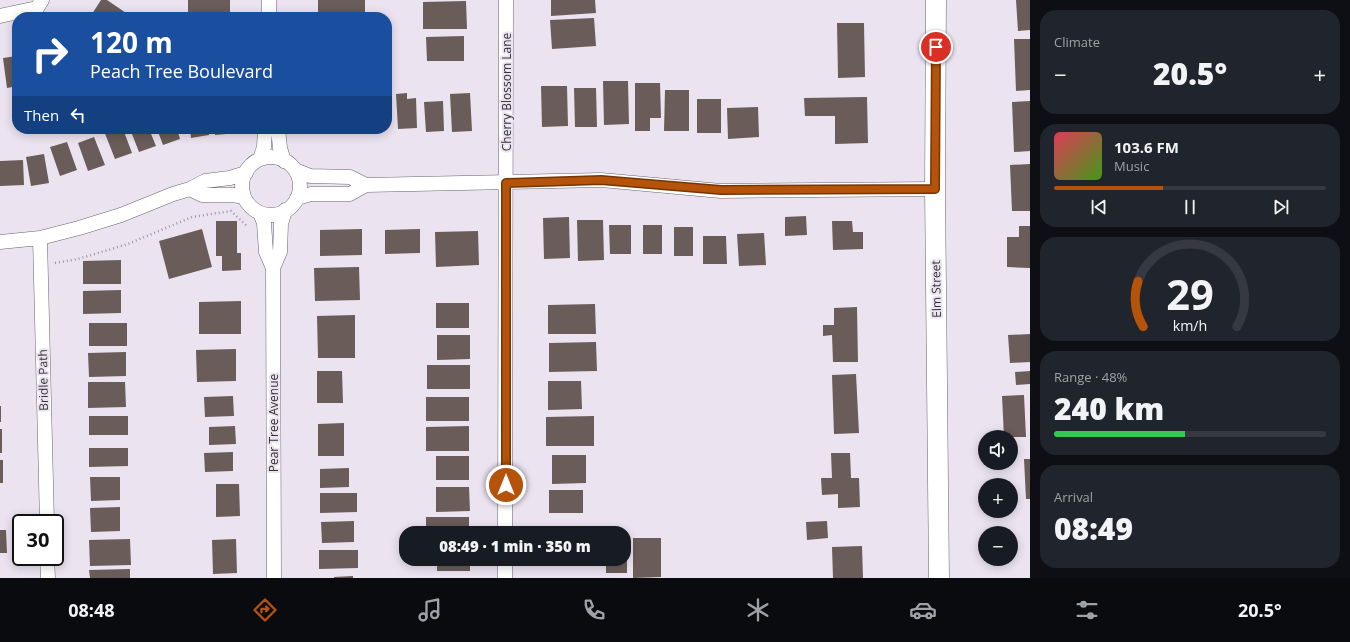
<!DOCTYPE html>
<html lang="en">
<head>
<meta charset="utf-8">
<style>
	:root { --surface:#171b24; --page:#20242c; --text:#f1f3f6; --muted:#9ea1a6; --line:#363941; --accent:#b45309 }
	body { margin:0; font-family:"Open Sans",sans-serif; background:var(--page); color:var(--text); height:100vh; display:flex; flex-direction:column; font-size:15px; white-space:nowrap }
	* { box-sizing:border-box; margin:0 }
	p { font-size:13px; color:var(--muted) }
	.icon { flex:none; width:22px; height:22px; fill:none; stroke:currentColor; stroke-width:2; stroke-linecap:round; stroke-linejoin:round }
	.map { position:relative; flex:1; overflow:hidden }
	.panel { display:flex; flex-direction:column; gap:10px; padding:10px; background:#0d0f14; width:320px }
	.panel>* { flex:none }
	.banner { position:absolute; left:12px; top:12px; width:380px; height:122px; border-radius:16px; box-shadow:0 2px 10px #0003; background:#1a4fa0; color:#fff; overflow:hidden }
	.buttons { position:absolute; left:978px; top:430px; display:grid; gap:8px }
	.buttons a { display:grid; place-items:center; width:40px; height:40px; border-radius:50%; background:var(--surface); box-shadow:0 2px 10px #0003; font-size:20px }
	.speed { position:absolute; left:12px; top:514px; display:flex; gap:8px; font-size:20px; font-weight:700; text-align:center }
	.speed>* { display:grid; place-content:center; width:52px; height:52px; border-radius:50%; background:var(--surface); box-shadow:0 2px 10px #0003; line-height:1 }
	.speed .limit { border:2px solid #111; border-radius:6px; background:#fff; color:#111 }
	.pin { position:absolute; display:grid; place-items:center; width:34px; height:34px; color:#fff; margin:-17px; border:2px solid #fff; border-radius:50%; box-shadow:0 1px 4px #0007 }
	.me { position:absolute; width:44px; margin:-22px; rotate:0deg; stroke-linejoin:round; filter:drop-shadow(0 0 3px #0008) }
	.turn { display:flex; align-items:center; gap:14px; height:84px; padding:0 12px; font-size:18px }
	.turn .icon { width:52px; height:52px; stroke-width:2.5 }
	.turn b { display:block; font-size:28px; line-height:34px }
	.then { display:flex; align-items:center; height:38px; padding:0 12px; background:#0003; gap:8px; font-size:15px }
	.big { font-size:30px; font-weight:800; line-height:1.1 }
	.panel .card { flex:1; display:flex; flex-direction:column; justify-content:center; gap:6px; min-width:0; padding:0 14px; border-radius:16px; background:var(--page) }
	.panel .dial { align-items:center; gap:0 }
	.dial svg { height:104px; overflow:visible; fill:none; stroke:var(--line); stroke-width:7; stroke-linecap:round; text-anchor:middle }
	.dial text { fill:var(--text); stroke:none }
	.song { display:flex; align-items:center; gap:12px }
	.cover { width:48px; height:48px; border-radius:6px; background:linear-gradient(135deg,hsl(350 70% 55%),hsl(100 70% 35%)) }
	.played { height:4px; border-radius:2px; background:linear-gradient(90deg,var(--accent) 40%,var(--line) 40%) }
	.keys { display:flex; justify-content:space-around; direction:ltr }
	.heat { display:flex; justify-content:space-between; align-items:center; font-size:22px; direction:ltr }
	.charge { height:6px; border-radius:3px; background:linear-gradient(90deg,#34c759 48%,var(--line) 0) }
	.trip { position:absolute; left:399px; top:526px; width:232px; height:40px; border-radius:16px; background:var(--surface); box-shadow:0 2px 10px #0003; font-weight:800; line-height:40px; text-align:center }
	.dock { display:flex; height:64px; justify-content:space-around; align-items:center; background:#090b0e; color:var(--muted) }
	.dock .icon { width:28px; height:28px }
	.dock .current { color:var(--accent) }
	.dock b { font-size:18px; color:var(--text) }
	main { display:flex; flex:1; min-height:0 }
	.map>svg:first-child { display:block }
	.building { fill:#695c59 }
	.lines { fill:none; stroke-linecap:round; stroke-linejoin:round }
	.street-casing { stroke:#6a646f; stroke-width:15 }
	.secondary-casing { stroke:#6a646f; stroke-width:21 }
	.path { stroke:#9c96a0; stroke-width:2.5; stroke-dasharray:1 3; stroke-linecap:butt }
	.street { stroke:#fff; stroke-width:14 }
	.secondary { stroke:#fff; stroke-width:20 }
	.route-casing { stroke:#753606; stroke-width:10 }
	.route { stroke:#b45309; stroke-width:7 }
	.labels { text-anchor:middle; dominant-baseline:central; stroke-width:4; stroke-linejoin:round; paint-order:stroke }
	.street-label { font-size:12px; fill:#343136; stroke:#ebe3f0 }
</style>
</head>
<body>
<main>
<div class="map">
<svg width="1030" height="578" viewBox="0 0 1030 578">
	<rect width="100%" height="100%" fill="#ebe3f0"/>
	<path class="building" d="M101,0H107L132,17H90Z
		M188,0H230V17H188Z
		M318,0H365V17H318Z
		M551,0H595L596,13L551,16Z
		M1016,0H1030V30L1018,31Z
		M466,1L467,29H423V2Z
		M594,18L596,46L552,49L550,20Z
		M837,23H864L865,77L838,78Z
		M464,36V61H427L426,37Z
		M1014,39H1030V90L1016,91Z
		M17,56V86L7,88L3,58Z
		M603,81H628L629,124L604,125Z
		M635,83H660L661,118H650V131H635Z
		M541,86H567L568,126L542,127Z
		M574,88H596L597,127H575Z
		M665,90H689V131H664Z
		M407,93V99L416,98L417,128L398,129L396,94Z
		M470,93L472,131L452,132L450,94Z
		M867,97L868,143L835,144V116H805L804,98Z
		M697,99H721V133H697Z
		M443,101L444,131L426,132L424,102Z
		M1030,101V151L1014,152L1012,102Z
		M758,107L759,137L728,139L727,108Z
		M111,129H123L132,153L115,159L104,131Z
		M130,129H149L156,146L139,152Z
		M157,129H177L180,139L163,145Z
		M190,129H209V135L191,138Z
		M215,129H237V133L215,135Z
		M311,129H334V130L311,131Z
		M368,129H382V130L368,131Z
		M94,137L105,165L88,171L78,143Z
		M67,142L77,170L60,176L50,147Z
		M44,154L49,183L31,186L26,157Z
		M23,160L24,185L0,186V161Z
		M1030,164V211H1012L1010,165Z
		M806,216L807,235L785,236V217Z
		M569,217L570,258L544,259L543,218Z
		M577,220H603L604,260L578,261Z
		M216,221H237V253H241V270L222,271V256H216Z
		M832,221H852L853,232H863V249L833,250Z
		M609,225H631V254H610Z
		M643,225H662V254H643Z
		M1019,226H1030V268L1007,267V237H1019Z
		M674,227H693V256H674Z
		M202,229L212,267L169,279L159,241Z
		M362,229V255L320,256V230Z
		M420,229V253L385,254V230Z
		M478,231L479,265L436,267L435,232Z
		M764,233L766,265L739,266L737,234Z
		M703,236H726L727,264H703Z
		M121,260V284H83V261Z
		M359,267L360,300L315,301L314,268Z
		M121,290V313L83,314V291Z
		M241,301V334H199V302Z
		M436,303H469V328H436Z
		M595,304L596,334H548V305Z
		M857,307L858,362H833L832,335L823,336V325H834V308Z
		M355,315V358H318L317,316Z
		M89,323H127V346H89Z
		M1030,334V362L1010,363L1008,335Z
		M437,335H470V359L437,360Z
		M596,342L597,371L549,372V343Z
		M236,349V381L197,382L196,350Z
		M126,352V376L89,377L88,353Z
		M427,365H470V389H427Z
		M317,371H342L343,403H317Z
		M1030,371V384L1016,385L1015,372Z
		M856,374L859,433L834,434L832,375Z
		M548,381H581L582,409L548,410Z
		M88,382H125L126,407L88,408Z
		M1024,395L1026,437H1004L1002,396Z
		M233,396L234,416L205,417L204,397Z
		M426,397H469V421H426Z
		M0,406H1V422H0Z
		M89,416H128V435H89Z
		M594,416V446H546V417Z
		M344,423V456H318V424Z
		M235,426L236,444L209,445V427Z
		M469,426V451H426V427Z
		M0,429H2V453H0Z
		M89,448H128V466L89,467Z
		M233,452V471L205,472L204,453Z
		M831,453H850L851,478H859L860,507L838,508V494L822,495L821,478H832Z
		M552,455H586V483L552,484Z
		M436,456H469V480H436Z
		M1024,459H1030V499H1026Z
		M0,460H3V483H0Z
		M349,468V487L320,488V469Z
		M90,477H120V500L91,501Z
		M216,484H239L240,516L216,517Z
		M436,487H469L470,511L436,512Z
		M549,490H583V513H549Z
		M320,493H357V512L320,513Z
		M120,507V531L91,532L90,508Z
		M426,517H469V533H426Z
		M354,521V542L322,543L321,522Z
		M827,521L828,538L807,540L806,522Z
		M0,530H6L7,553H0Z
		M624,533H627V573H606V559H624Z
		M633,538H661V577L633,578Z
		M130,539L131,565L90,566L89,540Z
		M236,539L237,573L213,574L212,540Z
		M862,546L863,578H833L832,547Z
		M319,550H358V568L319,569Z
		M437,559H470V571H437Z
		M130,569V578H90L89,570Z
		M353,576V578H334V577Z"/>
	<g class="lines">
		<g class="street-casing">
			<path id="street" d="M269,0V17
				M0,16L37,8L42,0
				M278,129L280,148L284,161
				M242 186a29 29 0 1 1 58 0a29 29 0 1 1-58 0Z
				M260,159L264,147L265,129
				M295,170L310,176L350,177L366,185L601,180L721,191L935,189
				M244,197L233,195H202L190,189L205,181L230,178L246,173
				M297,198L311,194H350L366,185
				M260,213L264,223L266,252L273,268L274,578
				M40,238L47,523
				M0,242L40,238L79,228L121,215L173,194L190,189
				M273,268L280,252L281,224L285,210
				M505,533L506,0
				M47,557L48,578
				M505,578V559"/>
		</g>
		<g class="secondary-casing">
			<path id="secondary" d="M936,0L935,189L939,578"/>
		</g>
		<path class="path" d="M55,263L78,259L128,244L192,217L231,211L248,227"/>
		<use href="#street" class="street"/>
		<use href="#secondary" class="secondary"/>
	</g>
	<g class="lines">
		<g class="route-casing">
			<path id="route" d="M506,485V183L601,180L721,190L935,189L936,47"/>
		</g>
		<use href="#route" class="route"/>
	</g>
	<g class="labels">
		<g class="street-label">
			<text transform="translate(506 92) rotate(-90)">Cherry Blossom Lane</text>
			<text transform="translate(936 289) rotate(-91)">Elm Street</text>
			<text transform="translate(43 380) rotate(-91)">Bridle Path</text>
			<text transform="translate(273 423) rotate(-90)">Pear Tree Avenue</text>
		</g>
	</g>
</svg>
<div class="buttons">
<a><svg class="icon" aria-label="sound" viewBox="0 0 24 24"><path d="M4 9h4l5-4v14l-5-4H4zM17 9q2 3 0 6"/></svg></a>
<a>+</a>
<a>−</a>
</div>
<div class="speed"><div class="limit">30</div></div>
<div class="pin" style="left:936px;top:47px;background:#d93025"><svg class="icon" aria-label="arrive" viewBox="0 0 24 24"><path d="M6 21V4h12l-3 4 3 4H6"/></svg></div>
<svg class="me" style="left:506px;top:485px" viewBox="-20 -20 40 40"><circle r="17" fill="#b45309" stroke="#fff" stroke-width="3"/><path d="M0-11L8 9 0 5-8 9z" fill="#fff"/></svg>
<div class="trip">08:49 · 1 min · 350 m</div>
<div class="banner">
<div class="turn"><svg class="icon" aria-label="right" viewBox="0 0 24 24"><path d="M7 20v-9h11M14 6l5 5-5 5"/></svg><div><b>120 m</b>Peach Tree Boulevard</div></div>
<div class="then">Then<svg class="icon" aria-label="left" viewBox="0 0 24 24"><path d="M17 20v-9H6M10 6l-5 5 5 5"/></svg></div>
</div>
</div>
<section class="panel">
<div class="card"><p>Climate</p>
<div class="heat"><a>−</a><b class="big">20.5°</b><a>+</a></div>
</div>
<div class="card">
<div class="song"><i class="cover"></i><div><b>103.6 FM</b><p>Music</p></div></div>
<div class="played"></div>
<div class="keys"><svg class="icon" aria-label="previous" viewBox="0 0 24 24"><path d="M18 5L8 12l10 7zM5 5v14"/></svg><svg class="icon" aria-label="pause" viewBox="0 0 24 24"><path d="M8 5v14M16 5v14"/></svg><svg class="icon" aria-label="next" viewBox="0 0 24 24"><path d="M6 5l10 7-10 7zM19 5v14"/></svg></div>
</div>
<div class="card dial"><svg viewBox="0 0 100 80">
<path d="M14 69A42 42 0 1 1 86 69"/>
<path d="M14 69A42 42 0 0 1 10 34" stroke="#b45309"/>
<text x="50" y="56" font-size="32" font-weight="700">29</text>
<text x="50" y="72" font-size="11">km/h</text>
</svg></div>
<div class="card"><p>Range · 48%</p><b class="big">240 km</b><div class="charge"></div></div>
<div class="card"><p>Arrival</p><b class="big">08:49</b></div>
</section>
</main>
<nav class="dock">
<b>08:48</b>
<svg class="icon current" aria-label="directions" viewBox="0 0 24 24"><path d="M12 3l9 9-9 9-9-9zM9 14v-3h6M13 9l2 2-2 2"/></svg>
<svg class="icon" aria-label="music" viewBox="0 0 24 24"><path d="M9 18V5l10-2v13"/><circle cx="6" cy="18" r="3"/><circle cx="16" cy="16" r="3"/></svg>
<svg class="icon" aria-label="phone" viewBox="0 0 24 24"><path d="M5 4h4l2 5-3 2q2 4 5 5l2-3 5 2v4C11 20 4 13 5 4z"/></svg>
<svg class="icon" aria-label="climate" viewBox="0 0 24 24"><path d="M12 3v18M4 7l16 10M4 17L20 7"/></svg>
<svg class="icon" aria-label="car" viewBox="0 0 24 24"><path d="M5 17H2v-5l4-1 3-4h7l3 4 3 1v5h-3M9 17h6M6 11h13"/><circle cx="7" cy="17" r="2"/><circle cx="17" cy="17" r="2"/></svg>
<svg class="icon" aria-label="filters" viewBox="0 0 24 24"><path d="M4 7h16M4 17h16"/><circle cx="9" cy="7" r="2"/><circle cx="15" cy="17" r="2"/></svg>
<b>20.5°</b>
</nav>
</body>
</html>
